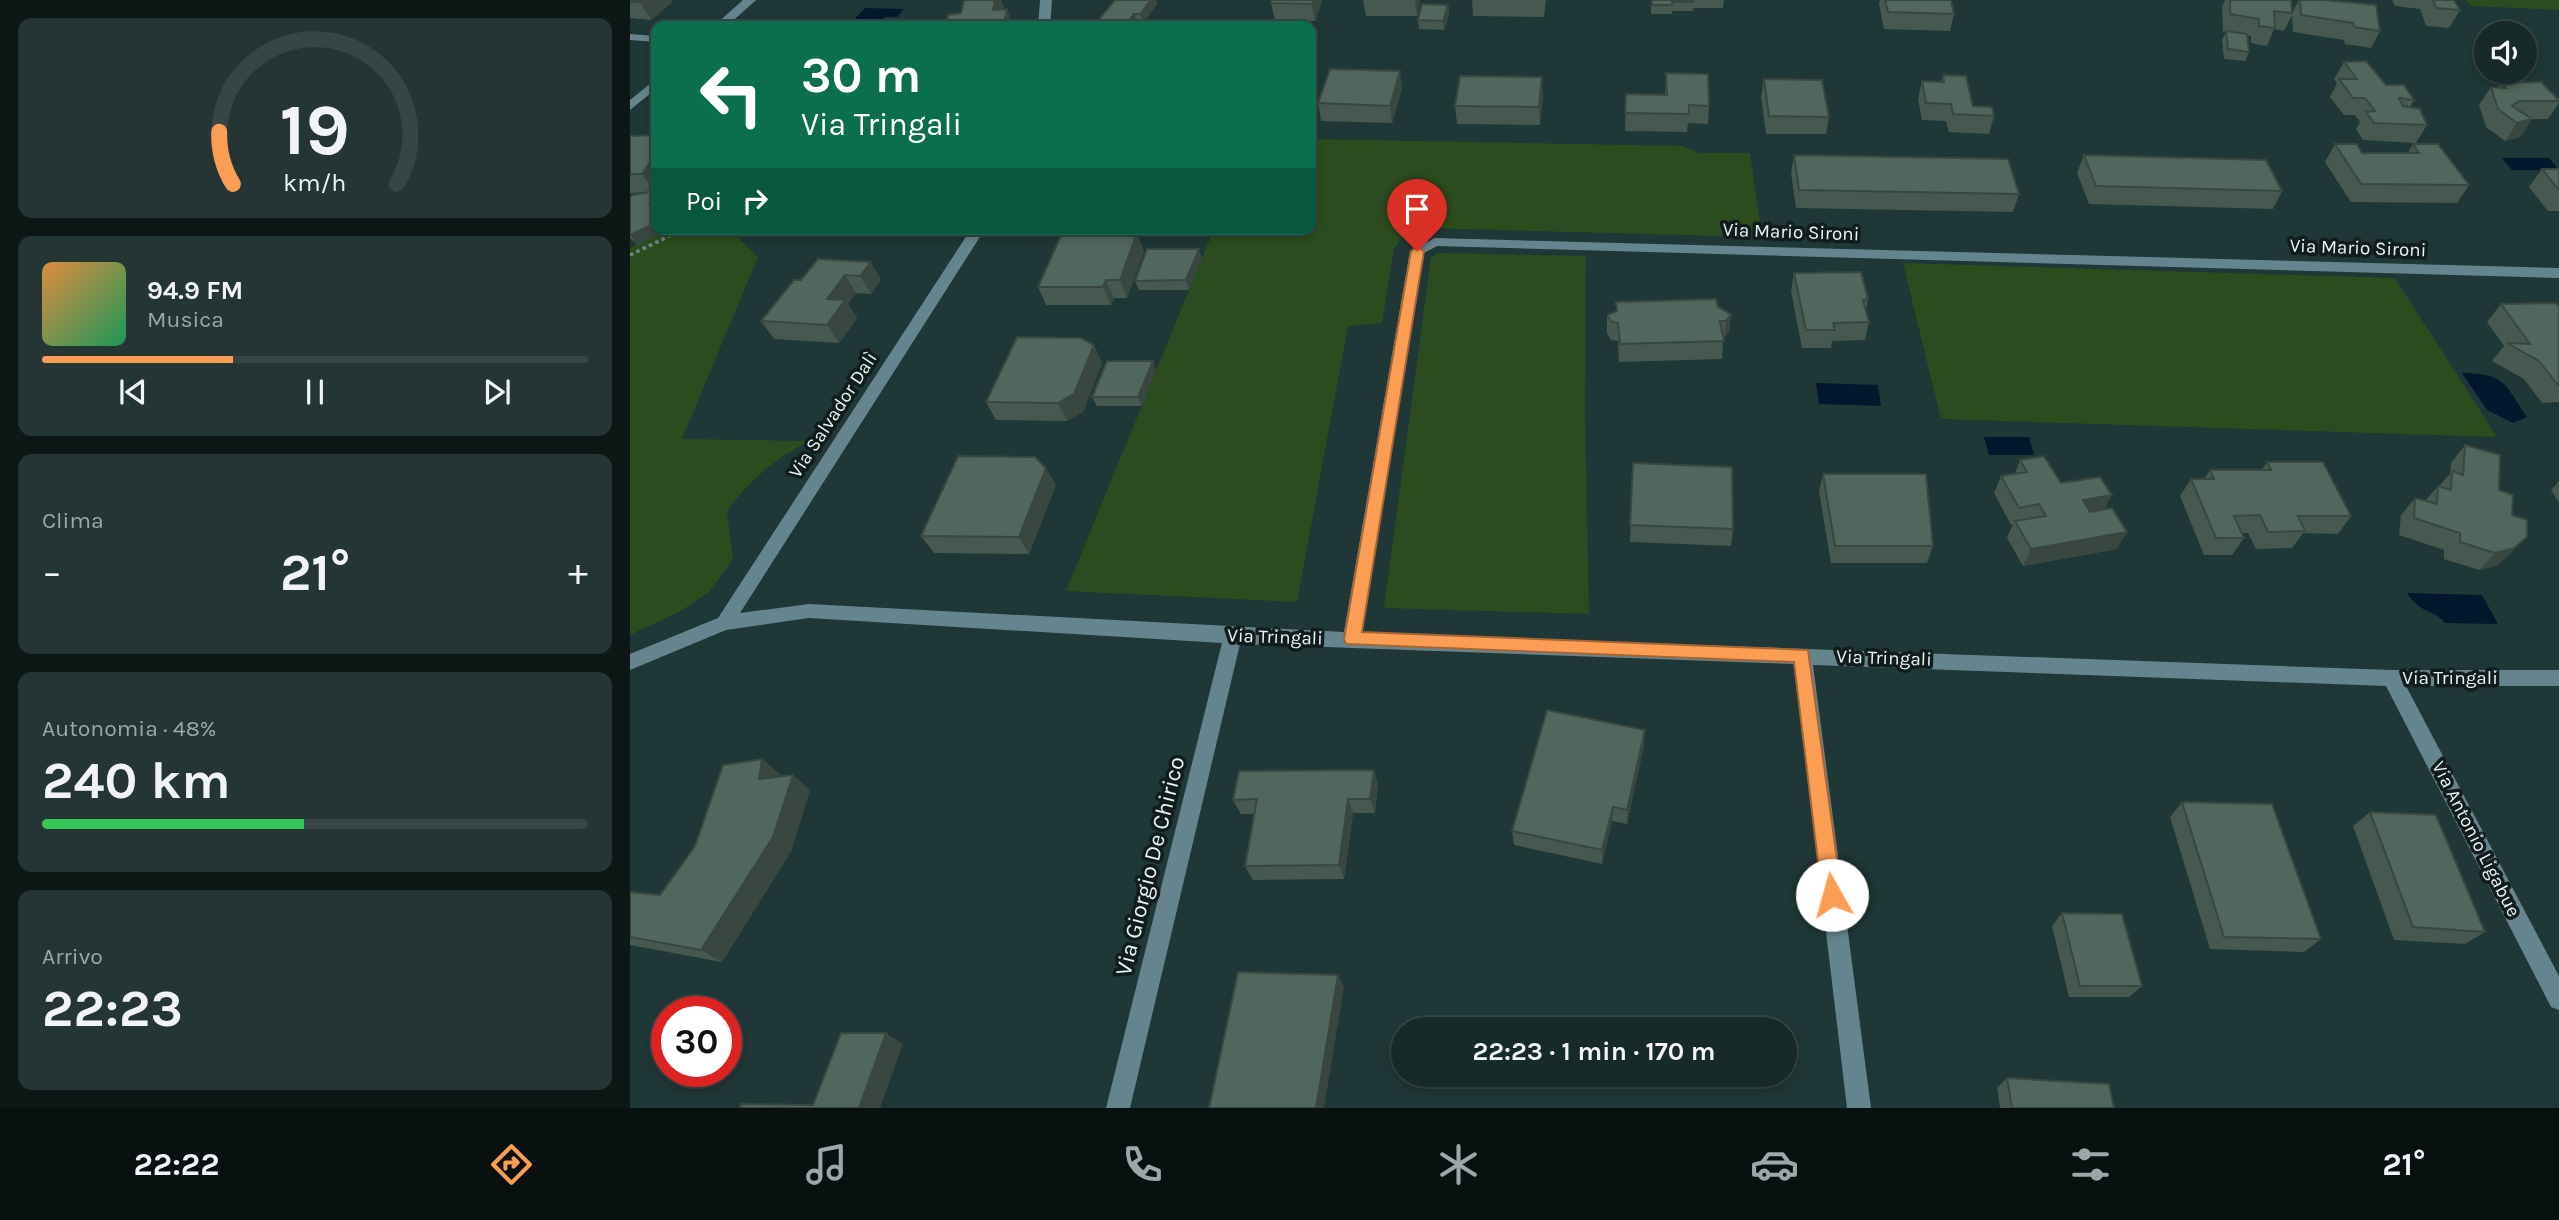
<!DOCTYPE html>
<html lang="it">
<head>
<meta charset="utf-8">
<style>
	:root { --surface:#172928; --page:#243534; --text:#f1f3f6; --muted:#9ea6a8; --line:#364545; --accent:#fc9d54 }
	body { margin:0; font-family:Karla,sans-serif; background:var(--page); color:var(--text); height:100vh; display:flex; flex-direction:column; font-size:26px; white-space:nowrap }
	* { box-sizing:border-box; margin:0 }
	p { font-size:23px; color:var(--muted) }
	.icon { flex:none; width:38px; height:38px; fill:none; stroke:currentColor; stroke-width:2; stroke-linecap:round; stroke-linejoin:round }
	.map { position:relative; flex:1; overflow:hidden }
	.details { display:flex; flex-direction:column; gap:18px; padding:18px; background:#0d1716; width:630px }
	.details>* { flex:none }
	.guide { position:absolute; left:21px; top:21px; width:665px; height:214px; border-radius:14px; box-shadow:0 4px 10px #0003,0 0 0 2px var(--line); background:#0b6e4f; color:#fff; overflow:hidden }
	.controls { position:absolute; left:1844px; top:21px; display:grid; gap:14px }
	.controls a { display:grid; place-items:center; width:63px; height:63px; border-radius:50%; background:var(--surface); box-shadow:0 4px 10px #0003,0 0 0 2px var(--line); font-size:35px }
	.speed { position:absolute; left:21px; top:996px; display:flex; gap:14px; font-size:35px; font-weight:700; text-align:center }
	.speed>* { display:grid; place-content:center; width:91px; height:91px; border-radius:50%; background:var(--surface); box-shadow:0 4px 10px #0003,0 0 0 2px var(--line); line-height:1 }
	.speed .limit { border:10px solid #d22; background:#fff; color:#111 }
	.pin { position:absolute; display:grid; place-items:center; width:60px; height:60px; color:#fff; margin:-72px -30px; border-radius:50% 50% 50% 0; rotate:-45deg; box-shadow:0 0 7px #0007 }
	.pin .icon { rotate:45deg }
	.me { position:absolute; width:77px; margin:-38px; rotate:353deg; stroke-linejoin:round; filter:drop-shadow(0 0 5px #0008) }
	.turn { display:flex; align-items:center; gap:24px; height:147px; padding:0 35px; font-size:32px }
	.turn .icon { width:91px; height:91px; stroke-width:2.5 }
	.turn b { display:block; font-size:49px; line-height:60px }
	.then { display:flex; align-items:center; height:66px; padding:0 35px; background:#0003; gap:14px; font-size:26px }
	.big { font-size:52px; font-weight:700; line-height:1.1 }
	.details .card { flex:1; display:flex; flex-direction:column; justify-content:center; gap:10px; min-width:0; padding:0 24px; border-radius:14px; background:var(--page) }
	.details .dial { align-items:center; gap:0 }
	.dial svg { height:182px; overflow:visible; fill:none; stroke:var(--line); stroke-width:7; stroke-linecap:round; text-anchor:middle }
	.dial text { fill:var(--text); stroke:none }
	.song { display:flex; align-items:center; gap:21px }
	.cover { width:84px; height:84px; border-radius:10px; background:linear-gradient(135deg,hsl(30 70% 55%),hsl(150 70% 35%)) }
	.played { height:7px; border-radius:4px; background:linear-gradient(90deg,var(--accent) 35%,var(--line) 35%) }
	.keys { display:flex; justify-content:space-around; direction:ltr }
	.heat { display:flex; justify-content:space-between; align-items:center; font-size:38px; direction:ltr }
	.charge { height:10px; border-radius:5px; background:linear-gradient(90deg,#34c759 48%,var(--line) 0) }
	.trip { position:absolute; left:761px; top:1017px; width:406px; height:70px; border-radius:35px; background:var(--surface); box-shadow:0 4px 10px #0003,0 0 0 2px var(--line); font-weight:700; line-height:70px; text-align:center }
	.tab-bar { display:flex; height:112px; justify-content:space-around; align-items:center; background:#091010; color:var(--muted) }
	.tab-bar .icon { width:49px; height:49px }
	.tab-bar .selected { color:var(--accent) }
	.tab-bar b { font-size:32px; color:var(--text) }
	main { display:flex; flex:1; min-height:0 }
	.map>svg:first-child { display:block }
	.green { fill:#2b4c1f }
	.water { fill:#02182c }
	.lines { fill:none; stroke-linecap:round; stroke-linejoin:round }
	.path { stroke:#708483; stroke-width:3.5; stroke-dasharray:3.5 3.5; stroke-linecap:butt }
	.minor { fill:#66848d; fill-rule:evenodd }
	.wall { fill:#46584f }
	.shaded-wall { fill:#394740 }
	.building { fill:#51665c; stroke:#394740; stroke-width:2 }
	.route { fill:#fc9d54; stroke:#a46637; stroke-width:2 }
	.labels { text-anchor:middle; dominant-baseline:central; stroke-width:7; stroke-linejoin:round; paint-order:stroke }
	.street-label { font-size:19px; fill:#e7f5f4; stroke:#121c1c }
	.near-street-label { font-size:23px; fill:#e7f5f4; stroke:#121c1c }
</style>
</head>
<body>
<main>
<section class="details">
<div class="card dial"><svg viewBox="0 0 100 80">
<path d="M14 69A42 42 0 1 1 86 69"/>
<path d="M14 69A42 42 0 0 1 8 46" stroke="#fc9d54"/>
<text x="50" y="56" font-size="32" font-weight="700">19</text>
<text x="50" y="72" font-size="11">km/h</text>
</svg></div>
<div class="card">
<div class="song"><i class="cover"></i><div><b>94.9 FM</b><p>Musica</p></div></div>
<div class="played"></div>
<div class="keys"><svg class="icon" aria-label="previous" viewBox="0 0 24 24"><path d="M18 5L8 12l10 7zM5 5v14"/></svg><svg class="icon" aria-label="pause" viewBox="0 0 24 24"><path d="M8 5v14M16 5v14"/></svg><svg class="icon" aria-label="next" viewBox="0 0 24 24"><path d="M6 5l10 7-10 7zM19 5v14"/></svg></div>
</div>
<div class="card"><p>Clima</p>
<div class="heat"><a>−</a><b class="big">21°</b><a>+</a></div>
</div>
<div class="card"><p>Autonomia · 48%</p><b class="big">240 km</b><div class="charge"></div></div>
<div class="card"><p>Arrivo</p><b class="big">22:23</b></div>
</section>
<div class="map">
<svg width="1929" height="1108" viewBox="0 0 1929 1108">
	<rect width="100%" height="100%" fill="#1f3736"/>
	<path class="green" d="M1836,0H1929V10L1842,6Z
		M681,139L1053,146L1070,153H1120L1132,237L794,228L773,236L764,249L752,323L718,326L667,602L436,591L584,229H681Z
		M41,229H99L128,257L52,439L180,441C145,458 120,480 97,511L103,559L79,592L51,611L0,635V248Z
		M809,253L956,256L955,412L959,614L754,608L801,257Z
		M1273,263L1765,278L1867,437L1311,419Z"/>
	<path class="water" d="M235,8L274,9L267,17H255L247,26H218Z
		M1872,158H1919L1929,170H1882Z
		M1832,373C1876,374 1874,383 1897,417L1883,423L1857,410Z
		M1186,383L1248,385L1251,406L1189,404Z
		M1354,437H1399L1404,455H1359Z
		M1777,593L1852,595L1868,624L1815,623C1804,609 1790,614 1777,593Z"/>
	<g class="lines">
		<path class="path" d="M0,255L54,229"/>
		<path class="minor" d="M113,0H126L97,26H84Z
			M410,0H422L420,26H408Z
			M0,34L26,36V42L0,40Z
			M26,79V89L0,110V100Z
			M341,229H355L110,613L179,604L714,632L780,251L805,238L1929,268V278L807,246L794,253L732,633L1762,670H1929V686H1776L1929,976V1010L1921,1007L1756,686L1183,665L1241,1108H1217L1164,664L610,644L500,1108H476L592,643L179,618L96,630L0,670V654L88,618Z"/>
	</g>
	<path class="wall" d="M0,0H41L42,2L21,20L0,18Z
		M485,0H526L527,4L513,23H507L504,26H468L466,23Z
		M642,0H692L685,21H645L641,3Z
		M732,0H790L787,16H736L733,0Z
		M842,0H916L914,17L843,16Z
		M1021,0H1094L1093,8H1063V11H1042V14H1021Z
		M1250,0H1321L1324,14L1320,31L1254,29L1249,4Z
		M1595,0H1661L1662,13L1669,0H1695L1750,31L1741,48L1715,44L1714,40L1663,32L1662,15L1654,31L1644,29L1637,46L1621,43V36L1617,35L1619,52L1615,61L1594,59L1592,40L1596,32H1593L1592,7Z
		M1762,0H1824L1830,10L1819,28L1796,26L1790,9L1765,6Z
		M818,5L819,14L814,30L789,29L788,20Z
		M1714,62L1784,100L1780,107L1797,125L1786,143L1733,140L1726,129L1730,122L1725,115H1714L1700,97L1707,83L1704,79Z
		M1036,73L1079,106L1078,124L1058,123L1057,132L995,131L996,94L1035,95Z
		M1313,75L1343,106L1364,116L1359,134L1319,132L1316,121L1292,120L1288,99L1292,81L1311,82Z
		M1134,79L1199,117L1196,134H1136L1131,97Z
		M1871,83L1929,100V103L1918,119H1902L1890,137L1875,141L1856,127L1849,105L1861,87L1867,88Z
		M772,89L762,123L691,121L688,103Z
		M913,95L910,125L827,124L825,106Z
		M26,135V229L8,245L0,238V198L19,192L0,193V136Z
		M1705,144L1732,153H1778L1783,144L1839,185L1827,203L1721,202L1695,162Z
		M1164,155L1389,194L1383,212L1166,208L1161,173Z
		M1454,155L1652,191L1643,209L1459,204L1447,173Z
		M1912,169H1929V211H1918L1899,187Z
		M230,229H266L262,234L233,233Z
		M514,251L497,298H484L481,305H416L408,287Z
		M572,258L559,290H509L505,281Z
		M188,259L251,280L241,294L226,293L218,304L227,318L209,343L144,339L131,321L171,280Z
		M1164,273L1238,299L1236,310L1239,322L1235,340L1202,341L1201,348H1172L1161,291Z
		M986,302L1088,307L1101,314L1099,332L1093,339L1092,359L989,362L988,341L981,340L977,333V315L986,311Z
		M1871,304L1929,307V402L1912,403L1894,379L1862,361L1874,346L1857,322Z
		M464,345L472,363L453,412L437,421L366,420L356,402Z
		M526,370L512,406H467L462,397Z
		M1835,445L1869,490L1880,554L1868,565L1849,570L1814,559V550L1769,535L1771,515L1785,498L1795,501L1808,486H1809L1820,474L1821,463Z
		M1390,460L1474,509L1487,549L1393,566L1377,538L1383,524L1381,525L1364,493L1371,476L1385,474Z
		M1637,462L1721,516L1708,534L1673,533L1662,548L1626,549L1618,533H1611L1614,538L1602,555H1574L1550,496L1561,479H1574L1580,470H1632Z
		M1003,463L1103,529L1101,546L1000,542Z
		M1193,474L1303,546L1297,563H1201L1189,491Z
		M1929,481V503L1921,490Z
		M426,485L399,554L304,553L291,536Z
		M1014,745L997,824L982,821L972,864L884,845L882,831Z
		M150,774L149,777L180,790L161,851L92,962L0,945V892L30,895Z
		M748,784L745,813H723L714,879L623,880L615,866L625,814H611L603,800Z
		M1552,802L1691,939L1674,952L1580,949L1540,817Z
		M1740,812L1855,932L1835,944L1764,940L1723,826Z
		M1432,913L1512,986L1499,997H1439L1422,926Z
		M1377,1078L1484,1108H1370L1367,1088Z"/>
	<path class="shaded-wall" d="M13,0H41L42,2L21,20L10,2Z
		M365,0H371L374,6L370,26L363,10Z
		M521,0H526L527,4L513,23L510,14Z
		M683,0H692L685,21L682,4Z
		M785,0H790L787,16Z
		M818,5L819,14L814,30L813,21Z
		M377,9L384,26H374V25Z
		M504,14L507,23L504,26H495Z
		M770,71L772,89L762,123L760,106Z
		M912,77L913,95L910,125L909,107Z
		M1902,119L1890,137L1875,141L1887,123Z
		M20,162L26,171L25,192L12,174Z
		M26,199V212L19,203Z
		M26,223V229H41L8,245L0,235Z
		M259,229H266L262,234Z
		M507,233L514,251L497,298L490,280Z
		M569,249L572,258L559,290L556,280Z
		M241,262L251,280L241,294L230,276Z
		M215,275L226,293L218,304L227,318L209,343L197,325V299Z
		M476,280L484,298L481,305L473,287Z
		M1101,314L1099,332L1094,338L1096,321Z
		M464,345L472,363L453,412L437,421L428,403Z
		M523,361L526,370L512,406L508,397Z
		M416,468L426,485L399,554L389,537Z
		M1482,495L1473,512L1444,517L1453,500Z
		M1497,532L1487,549L1393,566L1401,549Z
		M1897,537L1868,565L1849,570L1865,553Z
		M1015,730L1014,745L997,824V810Z
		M132,759L150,774L146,794L129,779Z
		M744,770L748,784L745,813L740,799Z
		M163,775L180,790L161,851L92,962L71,950Z
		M718,799L723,813L714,879L709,865Z
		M983,807L982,821L972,864V850Z
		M708,975L714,987L694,1108H686Z
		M256,1033L273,1044L250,1108H229Z"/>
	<path class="building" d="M0,0H13L10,2H0Z
		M334,0H365L363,10L377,9L374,25L315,26L318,15L331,13Z
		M485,0H521L510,14H504L495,26L466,23Z
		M642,0H683L682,4L641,3Z
		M1022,0H1063V2H1042V5H1022Z
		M1255,0H1321L1324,14L1258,12Z
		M1600,0H1661L1662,13L1644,11L1645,28L1629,26V19L1600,14Z
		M1670,0H1695L1746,5L1750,31L1724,27L1723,23L1671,15Z
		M1803,0H1824L1830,10L1806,8Z
		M792,4L818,5L813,21L788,20Z
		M1596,31L1617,34L1619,52L1598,49Z
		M1736,61L1756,85H1774L1784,100L1769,98L1773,106L1790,109L1797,125L1744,123L1736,112L1745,111L1735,98H1723L1709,79H1727L1714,62Z
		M700,69L770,71L760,106L688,103Z
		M1036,73L1078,74L1079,106L1059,105V114L995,113L996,94L1037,95Z
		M1313,75L1336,76L1343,106L1362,107L1364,116L1323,114L1321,104L1296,103L1292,81L1314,82Z
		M830,76L912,77L909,107L825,106Z
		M1134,79L1192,80L1199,117L1139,116Z
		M1911,82L1929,100V101H1889L1882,106L1902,119L1887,123L1868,109L1861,87L1876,88L1871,83Z
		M26,135V162H20L12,174H0V136Z
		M1705,144H1727L1732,153H1789L1783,144H1808L1839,185L1731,184Z
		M1164,155L1378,159L1389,194L1169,190Z
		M1454,155L1636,160L1652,191L1466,186Z
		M1912,169H1929V190Z
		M26,188V199L19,203L26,209V223L0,235V198L2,195L18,192Z
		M432,233H507L490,280H476L473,287H408Z
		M517,249H569L556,280L505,281Z
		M188,259L241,262L230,276L215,275L197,299L215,300L197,325L131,321L164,280H171Z
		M1231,272L1238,299L1233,300L1239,322L1203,323L1205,330H1176L1164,273Z
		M1086,299L1088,307L1101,314L1096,321H1090L1094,341L990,344L988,323L982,322L977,315L987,311L986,302Z
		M1926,303L1929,307V385H1928L1909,361L1877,343L1900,344L1871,304Z
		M387,337L451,338L464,345L444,394L428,403L356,402Z
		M477,361H523L508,397H462Z
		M1835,445L1870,455L1869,490L1883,495L1882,515L1897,520V537L1884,548L1865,553L1855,550L1830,542V533L1784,518L1785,498L1807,504L1808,486L1821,490L1822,471L1833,475Z
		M328,456L405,457L416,468L389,537L291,536Z
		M1414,456L1431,483L1470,477L1482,495L1453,500L1460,512L1482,508L1497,532L1401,549L1385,521L1416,516L1409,504L1389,508L1371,476L1397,472L1390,460Z
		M1637,462H1693L1721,516H1668L1675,531L1638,532L1630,515L1604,516L1614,538H1586L1561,479H1584L1580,470H1641Z
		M1003,463L1102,467L1103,529L1000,525Z
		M1193,474H1296L1303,546H1205Z
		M917,710L1015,730L997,810L983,807L972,850L882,831Z
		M132,759L129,779L163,775L143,837L71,950L0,937V892L30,895L65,846L93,765Z
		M744,770L740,799H718L709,865L615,866L627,799L603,800L609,771Z
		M1552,802L1642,804L1691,939L1594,937Z
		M1740,812L1806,815L1855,932L1783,927Z
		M1432,913L1492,914L1512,986H1450Z
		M608,972L708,975L686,1108H579Z
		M211,1033H256L229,1108H110L111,1104L183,1105Z
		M1377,1078L1479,1084L1484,1108H1382Z"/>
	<path class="route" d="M787,247L794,251L732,632L1178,650L1212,895L1209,902L1202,904L1195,902L1192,895L1164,662L716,644L714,639L781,251Z"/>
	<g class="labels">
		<g class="street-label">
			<text transform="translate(1161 232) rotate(2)">Via Mario Sironi</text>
			<text transform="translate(1728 248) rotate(2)">Via Mario Sironi</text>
			<text transform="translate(203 415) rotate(-57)">Via Salvador Dalì</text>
			<text transform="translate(645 637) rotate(2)">Via Tringali</text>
			<text transform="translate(1254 658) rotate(2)">Via Tringali</text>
			<text x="1820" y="678">Via Tringali</text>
			<text transform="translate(1846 839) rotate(63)">Via Antonio Ligabue</text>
		</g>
		<g class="near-street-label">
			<text transform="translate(520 866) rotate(-76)">Via Giorgio De Chirico</text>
		</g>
	</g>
</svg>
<div class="controls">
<a><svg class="icon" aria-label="sound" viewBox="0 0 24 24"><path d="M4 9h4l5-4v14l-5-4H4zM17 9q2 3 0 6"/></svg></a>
</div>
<div class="speed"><div class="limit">30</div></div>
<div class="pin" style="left:787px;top:251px;background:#d93025"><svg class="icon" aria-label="arrive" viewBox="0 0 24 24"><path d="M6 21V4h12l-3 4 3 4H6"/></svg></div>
<svg class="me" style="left:1202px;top:895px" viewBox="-20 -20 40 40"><circle r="19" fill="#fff"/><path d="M0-13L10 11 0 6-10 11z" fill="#fc9d54"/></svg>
<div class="trip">22:23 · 1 min · 170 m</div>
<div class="guide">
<div class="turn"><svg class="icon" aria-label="left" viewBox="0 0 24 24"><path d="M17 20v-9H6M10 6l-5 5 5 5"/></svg><div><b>30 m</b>Via Tringali</div></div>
<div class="then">Poi<svg class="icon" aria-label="right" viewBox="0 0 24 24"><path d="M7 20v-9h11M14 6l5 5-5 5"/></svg></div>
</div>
</div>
</main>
<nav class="tab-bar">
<b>22:22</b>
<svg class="icon selected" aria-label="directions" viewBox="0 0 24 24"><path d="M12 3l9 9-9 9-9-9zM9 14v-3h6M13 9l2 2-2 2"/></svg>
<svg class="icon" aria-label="music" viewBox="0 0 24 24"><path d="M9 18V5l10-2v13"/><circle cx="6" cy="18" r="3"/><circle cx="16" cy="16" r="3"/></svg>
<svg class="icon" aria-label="phone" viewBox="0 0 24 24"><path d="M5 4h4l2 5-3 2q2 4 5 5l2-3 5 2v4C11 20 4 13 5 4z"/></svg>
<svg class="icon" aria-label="climate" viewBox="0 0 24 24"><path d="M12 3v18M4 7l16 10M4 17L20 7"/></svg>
<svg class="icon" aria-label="car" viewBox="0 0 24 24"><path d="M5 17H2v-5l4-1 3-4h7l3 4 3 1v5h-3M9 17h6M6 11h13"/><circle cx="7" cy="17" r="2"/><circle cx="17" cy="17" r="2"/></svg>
<svg class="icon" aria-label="filters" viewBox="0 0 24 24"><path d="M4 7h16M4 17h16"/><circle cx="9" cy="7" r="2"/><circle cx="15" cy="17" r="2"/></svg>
<b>21°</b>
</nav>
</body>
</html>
